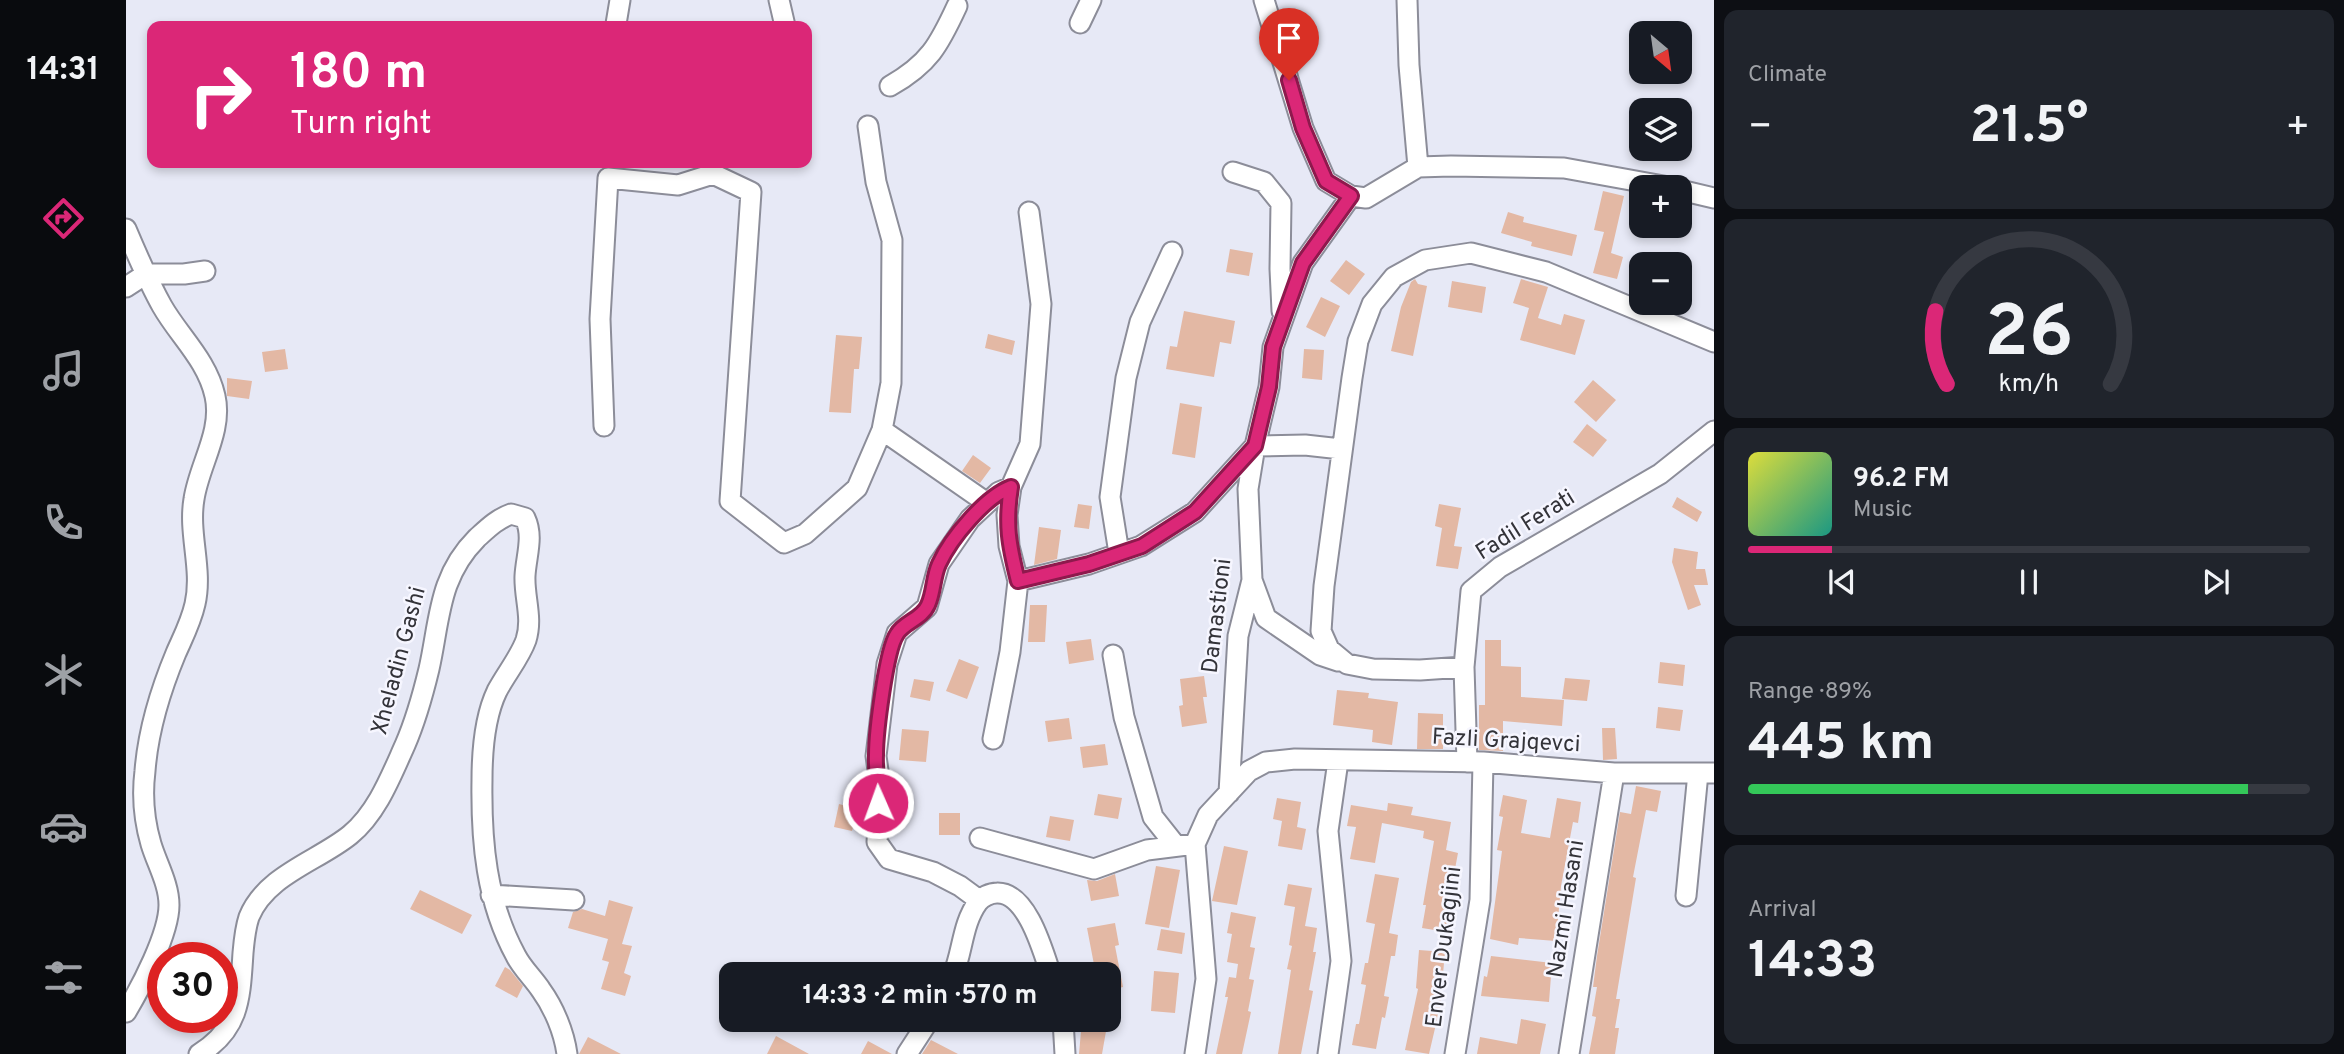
<!DOCTYPE html>
<html lang="en">
<head>
<meta charset="utf-8">
<style>
	:root { --surface:#171b24; --page:#20242c; --text:#f1f3f6; --muted:#9ea1a6; --line:#363941; --accent:#db2777 }
	body { margin:0; font-family:Overpass,sans-serif; background:var(--page); color:var(--text); height:100vh; display:flex; flex-direction:column; font-size:26px; white-space:nowrap }
	* { box-sizing:border-box; margin:0 }
	p { font-size:23px; color:var(--muted) }
	.icon { flex:none; width:38px; height:38px; fill:none; stroke:currentColor; stroke-width:2; stroke-linecap:round; stroke-linejoin:round }
	.map { position:relative; flex:1; overflow:hidden }
	.panel { display:flex; flex-direction:column; gap:10px; padding:10px; background:#0d0f14; width:630px }
	.panel>* { flex:none }
	.guide { position:absolute; left:21px; top:21px; width:665px; height:147px; border-radius:14px; box-shadow:0 4px 10px #0003; background:#db2777; color:#fff; overflow:hidden }
	.needle { width:46px; rotate:151deg }
	.tools { position:absolute; left:1503px; top:21px; display:grid; gap:14px }
	.tools a { display:grid; place-items:center; width:63px; height:63px; border-radius:14px; background:var(--surface); box-shadow:0 4px 10px #0003; font-size:35px }
	.speed { position:absolute; left:21px; top:942px; display:flex; gap:14px; font-size:35px; font-weight:700; text-align:center }
	.speed>* { display:grid; place-content:center; width:91px; height:91px; border-radius:50%; background:var(--surface); box-shadow:0 4px 10px #0003; line-height:1 }
	.speed .limit { border:10px solid #d22; background:#fff; color:#111 }
	.pin { position:absolute; display:grid; place-items:center; width:60px; height:60px; color:#fff; margin:-72px -30px; border-radius:50% 50% 50% 0; rotate:-45deg; box-shadow:0 0 7px #0007 }
	.pin .icon { rotate:45deg }
	.me { position:absolute; width:77px; margin:-38px; rotate:358deg; stroke-linejoin:round; filter:drop-shadow(0 0 5px #0008) }
	.turn { display:flex; align-items:center; gap:24px; height:147px; padding:0 28px; font-size:32px }
	.turn .icon { width:91px; height:91px; stroke-width:2.5 }
	.turn b { display:block; font-size:49px; line-height:60px }
	.big { font-size:52px; font-weight:700; line-height:1.1 }
	.panel .tile { flex:1; display:flex; flex-direction:column; justify-content:center; gap:10px; min-width:0; padding:0 24px; border-radius:14px; background:var(--page) }
	.panel .dial { align-items:center; gap:0 }
	.dial svg { height:182px; overflow:visible; fill:none; stroke:var(--line); stroke-width:7; stroke-linecap:round; text-anchor:middle }
	.dial text { fill:var(--text); stroke:none }
	.song { display:flex; align-items:center; gap:21px }
	.cover { width:84px; height:84px; border-radius:10px; background:linear-gradient(135deg,hsl(60 70% 55%),hsl(170 70% 35%)) }
	.played { height:7px; border-radius:4px; background:linear-gradient(90deg,var(--accent) 15%,var(--line) 15%) }
	.keys { display:flex; justify-content:space-around; direction:ltr }
	.heat { display:flex; justify-content:space-between; align-items:center; font-size:38px; direction:ltr }
	.charge { height:10px; border-radius:5px; background:linear-gradient(90deg,#34c759 89%,var(--line) 0) }
	.trip { position:absolute; left:593px; top:962px; width:402px; height:70px; border-radius:14px; background:var(--surface); box-shadow:0 4px 10px #0003; font-weight:700; line-height:70px; text-align:center }
	main { display:flex; flex:1; min-height:0 }
	.dock { display:flex; flex-direction:column; width:126px; justify-content:space-around; align-items:center; background:#090b0e; color:var(--muted) }
	.dock .icon { width:49px; height:49px }
	.dock .selected { color:var(--accent) }
	.dock b { font-size:32px; color:var(--text) }
	.map>svg:first-child { display:block }
	.building { fill:#e3b8a4 }
	.lines { fill:none; stroke-linecap:round; stroke-linejoin:round }
	.minor-casing { stroke:#8c8d99; stroke-width:23 }
	.minor { stroke:#fff; stroke-width:19 }
	.route-casing { stroke:#8e194d; stroke-width:18 }
	.route { stroke:#db2777; stroke-width:12 }
	.labels { text-anchor:middle; dominant-baseline:central; stroke-width:5; stroke-linejoin:round; paint-order:stroke }
	.street-label { font-size:23px; fill:#333339; stroke:#f6f6ff }
</style>
</head>
<body>
<main>
<nav class="dock">
<b>14:31</b>
<svg class="icon selected" aria-label="directions" viewBox="0 0 24 24"><path d="M12 3l9 9-9 9-9-9zM9 14v-3h6M13 9l2 2-2 2"/></svg>
<svg class="icon" aria-label="music" viewBox="0 0 24 24"><path d="M9 18V5l10-2v13"/><circle cx="6" cy="18" r="3"/><circle cx="16" cy="16" r="3"/></svg>
<svg class="icon" aria-label="phone" viewBox="0 0 24 24"><path d="M5 4h4l2 5-3 2q2 4 5 5l2-3 5 2v4C11 20 4 13 5 4z"/></svg>
<svg class="icon" aria-label="climate" viewBox="0 0 24 24"><path d="M12 3v18M4 7l16 10M4 17L20 7"/></svg>
<svg class="icon" aria-label="car" viewBox="0 0 24 24"><path d="M5 17H2v-5l4-1 3-4h7l3 4 3 1v5h-3M9 17h6M6 11h13"/><circle cx="7" cy="17" r="2"/><circle cx="17" cy="17" r="2"/></svg>
<svg class="icon" aria-label="filters" viewBox="0 0 24 24"><path d="M4 7h16M4 17h16"/><circle cx="9" cy="7" r="2"/><circle cx="15" cy="17" r="2"/></svg>
</nav>
<div class="map">
<svg width="1588" height="1054" viewBox="0 0 1588 1054">
	<rect width="100%" height="100%" fill="#e7e9f6"/>
	<path class="building" d="M1477,191L1498,196L1485,253L1497,257L1491,279L1467,273L1478,232L1468,230Z
		M1382,212L1398,217L1397,222L1451,235L1446,256L1405,246L1406,242L1375,233Z
		M1104,249L1127,253L1123,276L1100,272Z
		M1220,260L1239,274L1223,295L1204,281Z
		M1289,279L1292,284L1301,286L1287,356L1265,351L1275,307L1285,282Z
		M1395,279L1422,287L1412,318L1435,325L1438,314L1459,320L1449,355L1394,340L1403,308L1387,303Z
		M1326,281L1360,287L1356,313L1322,307Z
		M1195,297L1214,306L1199,337L1180,327Z
		M1058,311L1109,321L1105,344L1094,342L1088,377L1040,369L1044,346L1051,347Z
		M862,334L889,341L886,355L859,348Z
		M710,335L736,337L733,369H728L725,413L703,412Z
		M159,349L162,369L139,372L136,352Z
		M1178,349L1198,350L1196,380L1176,378Z
		M101,378L126,381L123,399L101,396Z
		M1467,380L1490,400L1470,422L1448,402Z
		M1054,403L1076,407L1069,458L1046,454Z
		M1461,424L1481,440L1467,457L1447,442Z
		M847,455L865,468L854,483L836,471Z
		M1551,497L1576,512L1571,522L1546,507Z
		M952,504L966,506L963,529L948,527Z
		M1313,504L1335,508L1328,546L1336,547L1332,569L1310,566L1316,528L1309,526Z
		M913,527L935,530L931,559L908,565Z
		M1548,548L1572,552L1570,569H1579L1582,585H1568L1575,605L1562,610L1546,562Z
		M904,605H921L919,642H902Z
		M965,639L968,660L943,664L940,642Z
		M1359,640H1375V666L1395,667V697L1438,700L1436,726L1377,721V751L1353,750V705H1359Z
		M833,659L853,667L841,699L820,691Z
		M1534,662L1559,665L1557,686L1532,683Z
		M1078,676L1081,697H1077L1081,723L1056,727L1053,706L1057,705L1054,679Z
		M1439,678L1464,680L1461,701L1436,699Z
		M788,679L808,682L804,701L784,697Z
		M1211,690L1243,693L1242,698L1272,702L1266,745L1246,742L1247,730L1207,725Z
		M1532,707L1557,710L1554,731L1530,728Z
		M1292,713L1317,714V749H1291Z
		M943,718L946,739L922,742L919,721Z
		M1476,728H1489L1491,759L1477,760Z
		M776,729L803,731L800,762L773,760Z
		M979,744L982,765L957,768L954,747Z
		M1510,786L1535,791L1531,812L1520,810L1507,877L1510,878L1490,999H1494L1489,1028H1493L1489,1054H1463L1470,1017L1466,1016L1471,987H1467L1471,956L1494,812L1505,814Z
		M972,794L996,798L992,819L968,815Z
		M1377,795L1401,800L1395,833L1424,838L1431,798L1455,802L1452,823L1447,822L1435,886L1430,941L1393,938L1392,945L1364,939L1376,851L1371,850L1377,817L1373,816Z
		M1151,798L1175,802L1171,827L1180,829L1176,850L1152,846L1156,821L1147,819Z
		M1262,803L1287,807L1285,815L1325,822L1320,850L1332,853L1321,911H1325L1321,932L1296,928L1300,905H1297L1308,841L1297,838L1298,831L1256,823L1249,863L1224,859L1230,827L1221,826L1225,805L1261,811Z
		M713,804L732,809L726,831L708,827Z
		M813,813H834V835H813Z
		M924,816L948,820L944,841L920,837Z
		M1098,846L1122,851L1111,905L1086,901Z
		M1030,866L1054,870L1043,928L1019,924Z
		M989,874L993,896L965,901L961,880L971,881Z
		M1249,874L1273,878L1263,933L1272,935L1269,956H1265L1258,996L1263,997L1259,1018L1256,1017L1250,1049L1226,1045L1230,1024H1233L1240,985L1235,984L1239,963H1242L1249,924L1240,922Z
		M1162,884L1186,888L1179,926L1191,928L1187,952H1190L1183,990L1187,991L1175,1054H1152L1165,970L1161,969L1166,946L1163,945L1169,907L1158,905Z
		M294,890L346,915L336,934L284,909Z
		M483,900L507,907L496,944L506,946L498,973L505,976L499,996L475,989L483,962L476,960L482,939L442,928L447,912L456,909L479,916Z
		M1105,912L1130,917L1124,947L1129,948L1123,979L1128,980L1122,1011L1125,1012L1116,1054H1090L1102,997H1099L1103,977L1110,978L1112,964L1101,962L1106,934L1101,933Z
		M989,923L993,945L989,946L997,987L984,990V975H970L961,928Z
		M1035,929L1059,933L1056,954L1031,950Z
		M1293,950L1319,952L1314,1007L1303,1054L1279,1050L1292,989L1290,988Z
		M1365,956L1426,963L1423,1002L1355,996L1358,976L1361,977Z
		M379,967L384,970L397,986L391,998L369,986Z
		M1028,971L1053,973L1049,1013L1025,1011Z
		M1395,1019L1420,1024L1414,1054H1351L1354,1037L1391,1044Z
		M956,1020H982L976,1054H953Z
		M650,1036L683,1054H641Z
		M462,1037L495,1054H453Z
		M805,1040L832,1054H796Z
		M742,1041L766,1054H735Z"/>
	<g class="lines">
		<g class="minor-casing">
			<path id="minor" d="M653,0L659,26
				M1138,0L1177,128L1200,181L1225,196L1240,198L1292,167L1325,166L1438,168L1543,187
				M1281,0L1283,65L1292,167
				M954,23L965,0
				M490,24L494,0
				M764,86C803,64 813,45 831,6
				M742,126L750,182L766,240L765,383L756,430L861,503
				M1107,172L1138,182L1155,203L1154,269L1156,311
				M1554,190L1588,198
				M0,229C11,255 22,281 36,306C53,336 81,360 89,396C97,431 73,465 68,499C62,534 77,569 69,604C65,622 57,637 50,653C35,689 22,732 19,771C16,795 18,820 25,844C31,864 43,884 43,905C43,934 15,987 0,1012
				M0,287L20,274H58L79,271
				M478,426L474,319L482,178L552,185L587,174L625,192L604,501L658,543L679,534L731,488L756,430
				M993,553L984,497L1000,378L1014,322L1046,252
				M1126,580L1140,618L1194,655L1212,661
				M892,581L963,564L1015,546L1069,512L1129,446L1143,387L1147,347L1177,263L1225,196
				M987,655L998,717L1027,817L1050,846
				M1338,667L1294,670L1247,669L1221,664L1203,649L1195,631L1198,586L1226,378L1232,341L1246,304L1268,277L1299,260L1345,253L1420,272L1588,342
				M867,739L884,652L892,581L883,546L881,515L885,487L904,444L915,304L903,212
				M1341,762L1338,667L1345,591L1374,567L1534,474L1588,431
				M1103,793L1112,636L1126,580L1122,489L1129,446L1179,445L1215,449
				M854,838L968,869L1021,850L1069,844
				M365,895L448,900
				M1560,896L1572,773
				M853,900L834,886L807,872L763,859L751,842L754,785L750,756L761,664L771,633L801,607L813,564L844,519L873,492L885,487
				M827,975C837,951 836,924 852,902C856,897 864,893 871,893C901,892 917,951 925,975
				M937,1020L939,1054
				M73,1054C114,1029 114,998 117,953C118,941 119,929 123,917C140,875 192,861 224,835C251,813 265,776 279,745C289,722 297,694 303,669C314,620 312,577 351,538C362,528 371,519 385,514L399,518C408,537 400,556 399,576C398,597 407,618 400,640C394,657 380,674 371,691C359,716 356,752 356,780C355,841 360,901 390,956C396,968 407,978 415,990C428,1008 438,1032 441,1054
				M781,1054L803,1020
				M1069,1054L1080,979L1069,844L1082,815L1123,771L1140,762L1169,759L1357,762L1488,773H1588
				M1202,1054L1215,961L1202,831L1212,761
				M1329,1054L1354,900L1357,762
				M1443,1054L1488,773"/>
		</g>
		<use href="#minor" class="minor"/>
	</g>
	<g class="lines">
		<g class="route-casing">
			<path id="route" d="M752,803C753,786 749,771 750,755C750,733 760,650 771,634C778,622 796,619 802,605C808,592 807,577 813,564C825,538 859,497 885,487C879,524 883,545 892,581L963,564L1016,546L1069,512L1129,446L1143,387L1147,347L1177,263L1225,196L1200,181L1177,128L1163,80"/>
		</g>
		<use href="#route" class="route"/>
	</g>
	<g class="labels">
		<g class="street-label">
			<text transform="translate(1400 526) rotate(-32)">Fadil Ferati</text>
			<text transform="translate(1092 616) rotate(-83)">Damastioni</text>
			<text transform="translate(274 661) rotate(-75)">Xheladin Gashi</text>
			<text transform="translate(1380 742) rotate(3)">Fazli Grajqevci</text>
			<text transform="translate(1441 909) rotate(-81)">Nazmi Hasani</text>
			<text transform="translate(1319 947) rotate(-83)">Enver Dukagjini</text>
		</g>
	</g>
</svg>
<div class="tools">
<a><svg class="needle" viewBox="-14 -14 28 28"><path d="M0-13l5 13h-10z" fill="#e53935"/><path d="M0 13l5-13h-10z" fill="#9ea1a6"/></svg></a>
<a><svg class="icon" aria-label="layers" viewBox="0 0 24 24"><path d="M12 4l9 5-9 5-9-5zM3 14l9 5 9-5"/></svg></a>
<a>+</a>
<a>−</a>
</div>
<div class="speed"><div class="limit">30</div></div>
<div class="pin" style="left:1163px;top:80px;background:#d93025"><svg class="icon" aria-label="arrive" viewBox="0 0 24 24"><path d="M6 21V4h12l-3 4 3 4H6"/></svg></div>
<svg class="me" style="left:752px;top:803px" viewBox="-20 -20 40 40"><circle r="17" fill="#db2777" stroke="#fff" stroke-width="3"/><path d="M0-11L8 9 0 5-8 9z" fill="#fff"/></svg>
<div class="trip">14:33 · 2 min · 570 m</div>
<div class="guide">
<div class="turn"><svg class="icon" aria-label="right" viewBox="0 0 24 24"><path d="M7 20v-9h11M14 6l5 5-5 5"/></svg><div><b>180 m</b>Turn right</div></div>
</div>
</div>
<section class="panel">
<div class="tile"><p>Climate</p>
<div class="heat"><a>−</a><b class="big">21.5°</b><a>+</a></div>
</div>
<div class="tile dial"><svg viewBox="0 0 100 80">
<path d="M14 69A42 42 0 1 1 86 69"/>
<path d="M14 69A42 42 0 0 1 9 37" stroke="#db2777"/>
<text x="50" y="56" font-size="32" font-weight="700">26</text>
<text x="50" y="72" font-size="11">km/h</text>
</svg></div>
<div class="tile">
<div class="song"><i class="cover"></i><div><b>96.2 FM</b><p>Music</p></div></div>
<div class="played"></div>
<div class="keys"><svg class="icon" aria-label="previous" viewBox="0 0 24 24"><path d="M18 5L8 12l10 7zM5 5v14"/></svg><svg class="icon" aria-label="pause" viewBox="0 0 24 24"><path d="M8 5v14M16 5v14"/></svg><svg class="icon" aria-label="next" viewBox="0 0 24 24"><path d="M6 5l10 7-10 7zM19 5v14"/></svg></div>
</div>
<div class="tile"><p>Range · 89%</p><b class="big">445 km</b><div class="charge"></div></div>
<div class="tile"><p>Arrival</p><b class="big">14:33</b></div>
</section>
</main>
</body>
</html>
